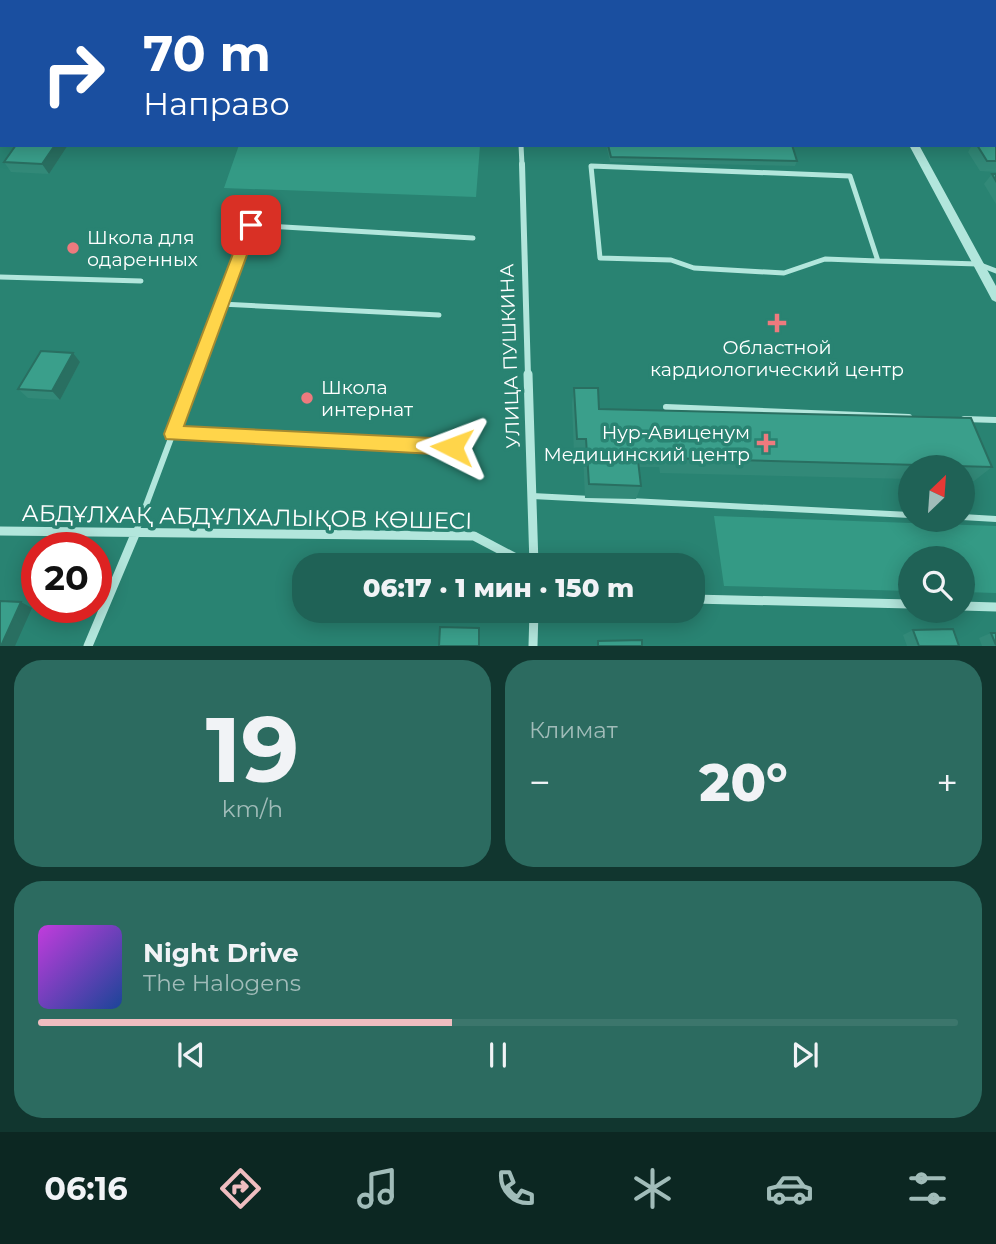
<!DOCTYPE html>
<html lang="ru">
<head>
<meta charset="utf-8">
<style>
	:root { --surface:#1f6256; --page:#2c6b60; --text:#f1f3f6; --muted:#a1bcb9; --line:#3c766c; --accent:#efbdc0 }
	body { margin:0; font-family:Montserrat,sans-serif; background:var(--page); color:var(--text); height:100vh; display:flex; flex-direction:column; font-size:26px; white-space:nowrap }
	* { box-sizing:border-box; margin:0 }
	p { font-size:23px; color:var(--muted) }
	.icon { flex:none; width:38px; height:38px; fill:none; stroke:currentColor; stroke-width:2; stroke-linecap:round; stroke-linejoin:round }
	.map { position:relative; height:646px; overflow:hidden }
	.sheet { display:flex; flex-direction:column; gap:14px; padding:14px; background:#11362f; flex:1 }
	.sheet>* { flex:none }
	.guide { position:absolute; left:0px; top:0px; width:998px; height:147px; box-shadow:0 4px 18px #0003; background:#1a4fa0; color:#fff; overflow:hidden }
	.needle { width:46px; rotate:25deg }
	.controls { position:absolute; left:898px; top:455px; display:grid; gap:14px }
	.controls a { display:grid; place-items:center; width:77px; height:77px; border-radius:50%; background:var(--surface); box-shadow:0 4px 18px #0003; font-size:35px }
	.speed { position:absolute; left:21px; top:532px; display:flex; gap:14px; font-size:35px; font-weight:700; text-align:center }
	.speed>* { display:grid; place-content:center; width:91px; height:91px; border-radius:50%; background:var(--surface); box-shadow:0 4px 18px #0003; line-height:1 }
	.speed .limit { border:10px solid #d22; background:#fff; color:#111 }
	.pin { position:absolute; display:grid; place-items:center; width:60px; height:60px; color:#fff; margin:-30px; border-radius:14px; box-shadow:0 4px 10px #0006 }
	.me { position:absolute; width:77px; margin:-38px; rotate:273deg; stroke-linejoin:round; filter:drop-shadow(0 0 5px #0008) }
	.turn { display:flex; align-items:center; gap:24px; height:147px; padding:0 28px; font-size:32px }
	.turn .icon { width:91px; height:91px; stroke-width:2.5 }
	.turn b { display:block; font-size:49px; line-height:60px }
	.big { font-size:52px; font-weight:800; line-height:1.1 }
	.sheet .widget { flex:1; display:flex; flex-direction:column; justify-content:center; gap:10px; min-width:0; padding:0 24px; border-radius:28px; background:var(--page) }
	.sheet .dial { align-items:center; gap:0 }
	.dial b { font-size:91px; line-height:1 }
	.song { display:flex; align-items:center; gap:21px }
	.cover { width:84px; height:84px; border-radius:10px; background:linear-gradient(135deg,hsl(290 70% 55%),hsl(220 70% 35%)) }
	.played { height:7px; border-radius:4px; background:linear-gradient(90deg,var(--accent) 45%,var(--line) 45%) }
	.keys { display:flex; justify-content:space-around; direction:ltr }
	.heat { display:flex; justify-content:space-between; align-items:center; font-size:38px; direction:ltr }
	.sheet .tiles { flex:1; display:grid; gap:14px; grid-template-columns:1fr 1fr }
	.widget:last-child { grid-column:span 2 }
	.trip { position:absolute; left:292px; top:553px; width:413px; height:70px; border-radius:28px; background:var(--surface); box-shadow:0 4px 18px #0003; font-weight:800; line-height:70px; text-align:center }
	.tab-bar { display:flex; height:112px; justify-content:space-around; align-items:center; background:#0c2722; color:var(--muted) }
	.tab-bar .icon { width:49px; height:49px }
	.tab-bar .active { color:var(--accent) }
	.tab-bar b { font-size:32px; color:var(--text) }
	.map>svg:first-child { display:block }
	.green { fill:#349a85 }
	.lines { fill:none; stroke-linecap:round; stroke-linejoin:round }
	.service-far1 { stroke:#b2e6dc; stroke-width:5 }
	.service { stroke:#b2e6dc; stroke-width:6 }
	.minor-far2 { stroke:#b2e6dc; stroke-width:5 }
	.minor-far1 { stroke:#b2e6dc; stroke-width:6 }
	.minor { stroke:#b2e6dc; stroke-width:9 }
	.tertiary { fill:#b2e6dc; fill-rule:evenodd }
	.wall { fill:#328978 }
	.shaded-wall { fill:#296f61 }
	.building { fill:#3a9f8b; stroke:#296f61; stroke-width:2 }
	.route { fill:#ffd54a; stroke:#a68a30; stroke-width:2 }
	.poi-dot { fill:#ed7a7e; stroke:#298372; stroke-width:2.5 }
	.labels { text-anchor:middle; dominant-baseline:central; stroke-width:7; stroke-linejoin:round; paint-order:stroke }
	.poi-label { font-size:19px; fill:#fff; stroke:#298372; text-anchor:start }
	.street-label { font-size:19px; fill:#fff; stroke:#298372 }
	.near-street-label { font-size:23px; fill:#fff; stroke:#298372 }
</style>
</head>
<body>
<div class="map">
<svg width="996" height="646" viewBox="0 0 996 646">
	<rect width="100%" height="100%" fill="#298372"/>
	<path class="green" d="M239,145H480L476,197L224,188Z
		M714,516L996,526V593L963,592L962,558H910V591L724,586Z"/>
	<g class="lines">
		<path class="service-far1" d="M591,166L850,176L878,261L825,259L784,273L694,268L671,260L600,258Z
			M878,261L978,264L996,271
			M0,277L141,281
			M221,304L439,315
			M194,376L251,225L473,238"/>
		<path class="service" d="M666,407L909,417
			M964,419L996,420
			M173,434L452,447
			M532,496L910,515
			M962,517L996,519
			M136,532L195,374"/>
		<path class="minor-far2" d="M25,0L49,2
			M0,118L2,116
			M521,145L522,165"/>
		<path class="minor-far1" d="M522,164L528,376"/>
		<path class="minor" d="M528,374L534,565
			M0,531L474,536L529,565
			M693,599L910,604
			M962,606L996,607
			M88,646L136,532
			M533,646L534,611"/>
		<path class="tertiary" d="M831,0H839L840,2H832Z
			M0,25H2V29H0Z
			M909,145H919L996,286V302L992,300Z"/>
	</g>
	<path class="wall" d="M547,0H573L572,2H547Z
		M762,0H793L792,2H763Z
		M866,0H887V2H867Z
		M936,0H962L961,2H938Z
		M996,142V172L980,171L968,152L972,145H996Z
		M16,145H68L49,174L11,172L4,162Z
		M606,145H792L797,161L795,166L610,162Z
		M992,174H996V204L984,184Z
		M80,362L60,400L28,398L18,389Z
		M574,388L599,409L992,467L974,481H962V467H910V479L660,473L659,467H639L641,486L636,499L585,498L583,454L574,453L572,403Z
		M913,630L959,646H907L903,635Z
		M991,633L996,646H982L979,638Z"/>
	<path class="shaded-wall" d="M0,35L2,38V45L0,47Z
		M55,145H68L49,174L42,164Z
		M73,353L80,362L60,400L52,391Z
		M21,602L32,608L15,646H1Z"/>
	<path class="building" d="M219,0H246L245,1H218Z
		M265,0H487V2H265Z
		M996,142V161H987L977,145H996Z
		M16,145H55L42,164L4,162Z
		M608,145H792L797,161L611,157Z
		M992,174H996V181Z
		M41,351L73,353L52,391L18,389Z
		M574,388H598L599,409L971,418L992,467L666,458L665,453L637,452L641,486L589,484L586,439H577Z
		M0,601L21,602L1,646H0Z
		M440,627L479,628V646H439Z
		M953,629L959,646H919L913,630Z
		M991,633H996V645Z
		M642,640V646H598V641Z"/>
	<path class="route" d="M251,220L258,225L184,426L452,439L458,441L461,447L458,453L452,455L166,439L164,434L244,225Z"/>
	<g class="poi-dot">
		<circle cx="73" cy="248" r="7"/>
		<path d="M773.5 312.5h7v7h7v7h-7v7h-7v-7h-7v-7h7z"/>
		<circle cx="307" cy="398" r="7"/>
		<path d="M762.5 432.5h7v7h7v7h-7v7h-7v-7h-7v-7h7z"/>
	</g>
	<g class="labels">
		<g class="poi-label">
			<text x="87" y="237">Школа для<tspan x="87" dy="22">одаренных</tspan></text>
			<text x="777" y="347" text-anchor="middle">Областной<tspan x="777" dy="22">кардиологический центр</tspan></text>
			<text x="321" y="387">Школа<tspan x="321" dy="22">интернат</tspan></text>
			<text x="750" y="432" text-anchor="end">Нур-Авиценум<tspan x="750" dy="22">Медицинский центр</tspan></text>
		</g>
		<g class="street-label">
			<text transform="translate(510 356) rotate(-92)">УЛИЦА ПУШКИНА</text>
		</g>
		<g class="near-street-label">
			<text transform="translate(247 517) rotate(1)">АБДҰЛХАҚ АБДҰЛХАЛЫҚОВ КӨШЕСІ</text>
		</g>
	</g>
</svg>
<div class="controls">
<a><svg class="needle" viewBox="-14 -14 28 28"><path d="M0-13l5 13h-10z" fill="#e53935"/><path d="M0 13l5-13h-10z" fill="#a1bcb9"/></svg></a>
<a><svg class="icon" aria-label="search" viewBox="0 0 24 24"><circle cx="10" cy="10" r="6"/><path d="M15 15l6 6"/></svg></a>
</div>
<div class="speed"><div class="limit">20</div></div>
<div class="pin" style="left:251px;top:225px;background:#d93025"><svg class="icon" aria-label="arrive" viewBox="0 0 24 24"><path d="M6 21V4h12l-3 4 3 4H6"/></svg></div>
<svg class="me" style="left:452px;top:447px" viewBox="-20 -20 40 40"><path d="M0-17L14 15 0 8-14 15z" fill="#ffd54a" stroke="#fff" stroke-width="4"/></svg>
<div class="trip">06:17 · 1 мин · 150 m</div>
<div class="guide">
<div class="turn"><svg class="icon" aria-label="right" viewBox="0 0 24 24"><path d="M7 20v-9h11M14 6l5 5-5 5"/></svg><div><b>70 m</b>Направо</div></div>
</div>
</div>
<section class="sheet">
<div class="tiles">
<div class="widget dial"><b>19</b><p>km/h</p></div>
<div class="widget"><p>Климат</p>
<div class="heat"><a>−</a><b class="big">20°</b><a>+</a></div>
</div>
<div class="widget">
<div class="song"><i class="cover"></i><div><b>Night Drive</b><p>The Halogens</p></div></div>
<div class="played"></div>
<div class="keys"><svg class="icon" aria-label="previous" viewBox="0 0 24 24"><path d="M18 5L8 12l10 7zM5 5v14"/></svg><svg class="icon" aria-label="pause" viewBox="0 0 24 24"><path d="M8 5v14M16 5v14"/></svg><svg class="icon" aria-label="next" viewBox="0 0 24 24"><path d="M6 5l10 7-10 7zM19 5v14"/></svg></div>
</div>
</div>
</section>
<nav class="tab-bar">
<b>06:16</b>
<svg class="icon active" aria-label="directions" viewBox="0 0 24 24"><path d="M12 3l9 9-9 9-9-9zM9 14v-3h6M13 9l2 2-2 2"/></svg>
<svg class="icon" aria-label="music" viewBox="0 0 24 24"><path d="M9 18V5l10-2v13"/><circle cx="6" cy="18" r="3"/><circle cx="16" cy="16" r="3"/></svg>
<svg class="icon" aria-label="phone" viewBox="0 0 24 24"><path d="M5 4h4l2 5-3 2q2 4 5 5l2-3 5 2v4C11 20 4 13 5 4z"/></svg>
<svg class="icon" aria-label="climate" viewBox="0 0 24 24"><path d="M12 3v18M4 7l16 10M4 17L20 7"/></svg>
<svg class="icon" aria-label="car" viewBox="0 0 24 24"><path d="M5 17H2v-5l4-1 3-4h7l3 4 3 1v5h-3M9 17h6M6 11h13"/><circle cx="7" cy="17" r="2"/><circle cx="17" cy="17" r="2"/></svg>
<svg class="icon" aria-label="filters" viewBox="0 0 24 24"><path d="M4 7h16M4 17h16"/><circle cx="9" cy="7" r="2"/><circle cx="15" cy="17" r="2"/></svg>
</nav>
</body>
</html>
